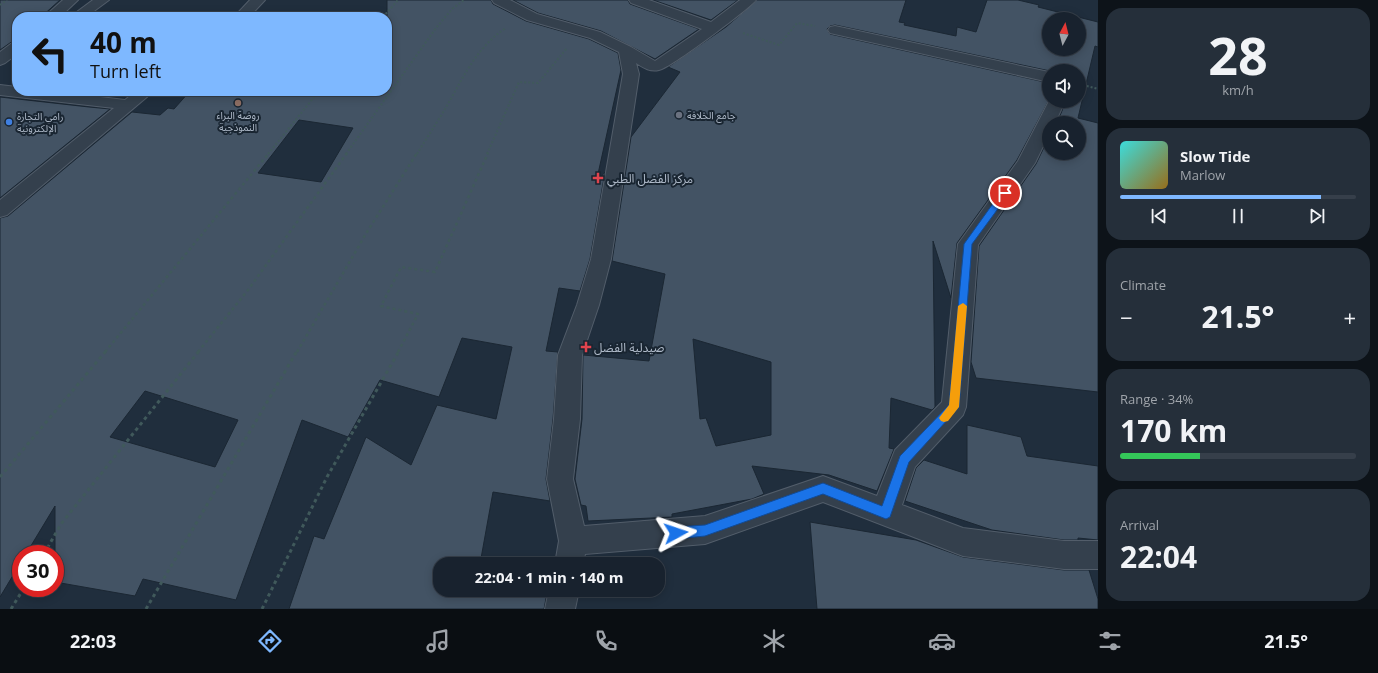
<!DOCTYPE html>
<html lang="en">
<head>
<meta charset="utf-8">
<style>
	:root { --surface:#18222e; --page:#252f3a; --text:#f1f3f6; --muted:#9fa4aa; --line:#363f4a; --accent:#7eb8ff }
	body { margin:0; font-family:"Open Sans","Noto Sans Arabic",sans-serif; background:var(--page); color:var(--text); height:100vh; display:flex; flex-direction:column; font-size:15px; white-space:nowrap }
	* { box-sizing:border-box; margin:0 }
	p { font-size:13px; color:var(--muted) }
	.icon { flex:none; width:22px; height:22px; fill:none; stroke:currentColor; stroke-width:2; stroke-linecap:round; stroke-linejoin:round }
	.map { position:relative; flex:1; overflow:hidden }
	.side { display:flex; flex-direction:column; gap:8px; padding:8px; background:#0d1319; width:280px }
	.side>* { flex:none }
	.guide { position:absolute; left:12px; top:12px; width:380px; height:84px; border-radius:16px; box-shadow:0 2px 10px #0003,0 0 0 1px var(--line); background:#7eb8ff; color:#111; overflow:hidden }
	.needle { width:26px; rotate:7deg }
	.tools { position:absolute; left:1042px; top:12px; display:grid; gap:8px }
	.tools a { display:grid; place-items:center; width:44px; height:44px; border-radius:50%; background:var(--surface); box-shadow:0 2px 10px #0003,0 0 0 1px var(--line); font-size:20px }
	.speed { position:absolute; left:12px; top:545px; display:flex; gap:8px; font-size:20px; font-weight:700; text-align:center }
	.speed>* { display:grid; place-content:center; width:52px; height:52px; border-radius:50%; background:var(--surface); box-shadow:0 2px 10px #0003,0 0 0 1px var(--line); line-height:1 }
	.speed .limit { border:6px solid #d22; background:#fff; color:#111 }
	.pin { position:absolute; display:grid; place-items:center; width:34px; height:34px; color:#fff; margin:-17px; border:2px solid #fff; border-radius:50%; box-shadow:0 1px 4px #0007 }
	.me { position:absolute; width:44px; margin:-22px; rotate:85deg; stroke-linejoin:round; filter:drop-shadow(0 0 3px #0008) }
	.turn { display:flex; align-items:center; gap:14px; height:84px; padding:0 12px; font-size:18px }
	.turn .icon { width:52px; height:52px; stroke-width:2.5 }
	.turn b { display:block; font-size:28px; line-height:34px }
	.big { font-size:30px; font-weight:700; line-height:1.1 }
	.side .card { flex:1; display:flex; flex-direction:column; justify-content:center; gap:6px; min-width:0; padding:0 14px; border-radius:16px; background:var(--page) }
	.side .dial { align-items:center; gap:0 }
	.dial b { font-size:52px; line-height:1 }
	.song { display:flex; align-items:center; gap:12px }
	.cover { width:48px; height:48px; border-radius:6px; background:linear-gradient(135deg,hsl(180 70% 55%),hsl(40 70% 35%)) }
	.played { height:4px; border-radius:2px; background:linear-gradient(90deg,var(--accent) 85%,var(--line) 85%) }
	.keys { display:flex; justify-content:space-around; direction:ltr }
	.heat { display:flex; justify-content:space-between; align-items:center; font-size:22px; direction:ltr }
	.charge { height:6px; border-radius:3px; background:linear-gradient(90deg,#34c759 34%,var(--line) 0) }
	.trip { position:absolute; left:433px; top:557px; width:232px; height:40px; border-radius:16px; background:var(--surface); box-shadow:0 2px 10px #0003,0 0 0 1px var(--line); font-weight:700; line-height:40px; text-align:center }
	.tabs { display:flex; height:64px; justify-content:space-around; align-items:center; background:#0a0e12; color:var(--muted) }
	.tabs .icon { width:28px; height:28px }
	.tabs .on { color:var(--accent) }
	.tabs b { font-size:18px; color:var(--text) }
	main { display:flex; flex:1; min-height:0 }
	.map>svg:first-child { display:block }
	.building { fill:#435364; stroke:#1b2733; fill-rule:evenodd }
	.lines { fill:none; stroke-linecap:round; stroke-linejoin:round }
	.street-casing { stroke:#525d6a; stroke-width:2 }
	.path-far2 { stroke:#40595b; stroke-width:2; stroke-dasharray:2 2; stroke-linecap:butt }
	.path-far1 { stroke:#40595b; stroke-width:2.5; stroke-dasharray:3 3; stroke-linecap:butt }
	.path { stroke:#40595b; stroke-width:3; stroke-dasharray:3.5 3.5; stroke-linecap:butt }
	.street { fill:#34404d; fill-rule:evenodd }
	.route { fill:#1a73e8; stroke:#114b97 }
	.slow { fill:#f59e0b }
	.education-dot { fill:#8d6e63; stroke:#192531; stroke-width:1.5 }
	.worship-dot { fill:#6b7280; stroke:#192531; stroke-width:1.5 }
	.shop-dot { fill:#3f7fe0; stroke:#192531; stroke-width:1.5 }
	.health-dot { fill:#e0444e; stroke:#192531; stroke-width:1.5 }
	.labels { text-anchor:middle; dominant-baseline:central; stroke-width:4; stroke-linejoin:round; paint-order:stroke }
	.far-poi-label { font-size:10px; fill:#afbac9; stroke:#192531; text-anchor:start }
	.poi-label { font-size:12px; fill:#afbac9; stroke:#192531; text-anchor:start }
</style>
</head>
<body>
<main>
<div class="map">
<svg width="1098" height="609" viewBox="0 0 1098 609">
	<rect width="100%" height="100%" fill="#202e3d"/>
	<path class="building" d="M0,0H60L41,17H17V38L0,50Z
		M387,0H491L493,4L526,21L589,39L618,53L621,70L596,183L605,172L590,259L580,291L559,288L546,351L558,352L553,419L546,479L550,501L493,492L480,564H440V590H537L547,593L544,609H289L314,536L324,539L366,437L411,465L437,405L496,419L512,347L462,338L439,397L380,380L348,437L302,420L236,600L143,579L135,596L55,582V506L26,554H21V562L0,597V218L8,216L132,112L160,115L168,108L174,109L190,91H387ZM299,120L353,128L321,182L258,173ZM145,391L238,420L215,467L110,437Z
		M513,0H628L630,4L699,29L655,59L601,31L538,13Z
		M653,0H738L711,20Z
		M757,0H906L899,22L905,23L904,25L956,36L957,27L976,32L987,0H1018L1039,5L1038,7L1098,22V47L1095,46L1078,118L1098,123V392L976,378L971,362L979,246L1036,164L1049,137V153H1079V123H1057L1066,101H1079V71H1050L835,25L830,26L827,29L830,34L1049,83V100L1017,160L957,243L951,298L933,241L935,407L932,410L891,398L889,448L894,449L877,491L829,475L752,466L764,494L752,499L672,514V517L588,521L586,506L581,505L575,479L582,419L583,355L649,361L665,274L612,261L631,137L680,72L668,67L726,27ZM1049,19H1079V49H1049ZM693,339L771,362V435L716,446L706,418L700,419Z
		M0,97L89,107L110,109L0,198Z
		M967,425L1021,437L1027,456L1098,466V540L1078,538V540H1064L992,530L905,501L916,468L924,460L967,474Z
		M810,522L916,540L963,557L1064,570H1089L1098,599V609H817Z"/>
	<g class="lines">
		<g class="street-casing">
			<path id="street" d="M63,0H78L60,17H44Z
				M93,0H109L86,17H70Z
				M250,0H265L249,17H234Z
				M492,0H510L537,14L600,32L631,47L655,61L702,29L631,3L629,0H649L711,22L740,0H756C749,9 669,69 659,70C650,72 644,68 636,63L639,74L611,259L599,305L582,355L580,419L573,479L584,526L705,516L823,476L877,496L895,450L942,402L958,244L1018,161L1049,101H1065L1055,123H1049V134L1035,163L978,245L966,407L963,415L915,467L902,505L963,528L1064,541H1098V569H1064L963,556L823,502L705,544L585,554L583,564H555L559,541L547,479L554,419L558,355L577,305L591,259L623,74L619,52L590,38L527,20L494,3Z
				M835,26L1049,72V82L830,33L828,30L830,27Z
				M17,41V54L5,63L0,65V52L12,43Z
				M0,85L17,87V91H51L125,100L136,91H154L7,215L0,217V200L114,108L0,95Z
				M549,590H579L575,609H545Z"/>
		</g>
		<path class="path-far2" d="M0,5L7,0
			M383,17L398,0
			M743,33L779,45L797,23L815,26
			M1079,84L1098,89
			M268,154L319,91
			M346,154L436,28L452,9L464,0
			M417,154C426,139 436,124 445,109C462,80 476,47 506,28
			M487,154L519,82L538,83L567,48"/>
		<path class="path-far1" d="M105,352L269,153
			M198,352L248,290L347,153
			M297,352L367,232L417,153
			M398,352L418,314L381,306L401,267L435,272L488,153"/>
		<path class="path" d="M0,477L106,351
			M44,554L61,524L199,351
			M11,609L24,588
			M146,609L297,351
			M262,609L327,477L399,351"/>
		<use href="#street" class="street"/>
	</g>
	<path class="route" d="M1005,190L1009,193L1008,195L972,244L959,407L909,462L890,517L886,519L823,494L705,536L676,539L671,537L670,533L671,529L676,527L705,525L823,483L882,506L900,456L949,405L964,244L1002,191Z"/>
	<path class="slow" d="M963,303L967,306L959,407L948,421L944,422L941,421L939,418L949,405L958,306Z"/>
	<circle class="education-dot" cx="238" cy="103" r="4"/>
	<circle class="worship-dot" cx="679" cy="115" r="4"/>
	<circle class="shop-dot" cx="9" cy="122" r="4"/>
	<g class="health-dot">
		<path d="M596 172h4v4h4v4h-4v4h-4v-4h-4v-4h4z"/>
		<path d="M584 341h4v4h4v4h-4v4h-4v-4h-4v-4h4z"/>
	</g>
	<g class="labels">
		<g class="far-poi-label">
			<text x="238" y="115" text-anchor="middle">روضة البراء<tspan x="238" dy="12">النموذجية</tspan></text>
			<text x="687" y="115">جامع الخلافة</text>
			<text x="17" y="116">رامي التجارة<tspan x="17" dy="12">الإلكترونية</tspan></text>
		</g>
		<g class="poi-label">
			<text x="607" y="178">مركز الفضل الطبي</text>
			<text x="594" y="347">صيدلية الفضل</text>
		</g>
	</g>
</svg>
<div class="tools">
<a><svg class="needle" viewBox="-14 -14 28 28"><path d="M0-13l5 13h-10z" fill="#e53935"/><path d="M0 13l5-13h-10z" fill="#9fa4aa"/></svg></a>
<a><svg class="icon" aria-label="sound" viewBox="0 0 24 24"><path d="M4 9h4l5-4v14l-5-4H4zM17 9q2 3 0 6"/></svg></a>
<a><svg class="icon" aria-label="search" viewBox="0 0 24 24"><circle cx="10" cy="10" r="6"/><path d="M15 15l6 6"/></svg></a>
</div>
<div class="speed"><div class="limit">30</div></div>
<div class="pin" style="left:1005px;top:193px;background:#d93025"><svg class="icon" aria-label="arrive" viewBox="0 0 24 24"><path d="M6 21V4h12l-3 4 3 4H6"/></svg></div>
<svg class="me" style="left:676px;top:533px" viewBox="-20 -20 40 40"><path d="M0-17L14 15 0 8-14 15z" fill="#1a73e8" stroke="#fff" stroke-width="4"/></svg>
<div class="trip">22:04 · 1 min · 140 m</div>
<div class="guide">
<div class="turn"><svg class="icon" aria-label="left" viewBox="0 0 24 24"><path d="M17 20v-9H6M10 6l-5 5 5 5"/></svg><div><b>40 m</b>Turn left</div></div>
</div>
</div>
<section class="side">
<div class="card dial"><b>28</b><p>km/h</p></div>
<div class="card">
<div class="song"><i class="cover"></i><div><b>Slow Tide</b><p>Marlow</p></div></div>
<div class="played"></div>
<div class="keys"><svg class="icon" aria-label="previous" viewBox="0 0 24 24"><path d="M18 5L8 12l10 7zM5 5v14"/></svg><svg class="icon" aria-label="pause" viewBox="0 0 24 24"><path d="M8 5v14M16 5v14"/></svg><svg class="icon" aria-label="next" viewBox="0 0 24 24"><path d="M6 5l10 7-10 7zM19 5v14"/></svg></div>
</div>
<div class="card"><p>Climate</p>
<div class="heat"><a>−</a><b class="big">21.5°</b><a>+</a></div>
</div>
<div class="card"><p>Range · 34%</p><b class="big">170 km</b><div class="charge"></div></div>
<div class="card"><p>Arrival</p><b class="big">22:04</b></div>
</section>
</main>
<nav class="tabs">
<b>22:03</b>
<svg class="icon on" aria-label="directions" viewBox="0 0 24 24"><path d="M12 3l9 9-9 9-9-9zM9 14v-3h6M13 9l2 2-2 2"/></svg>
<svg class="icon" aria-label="music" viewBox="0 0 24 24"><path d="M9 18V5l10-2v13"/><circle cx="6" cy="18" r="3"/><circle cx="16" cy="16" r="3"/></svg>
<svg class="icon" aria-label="phone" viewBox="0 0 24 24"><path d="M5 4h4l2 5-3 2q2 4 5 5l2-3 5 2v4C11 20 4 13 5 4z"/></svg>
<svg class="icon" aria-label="climate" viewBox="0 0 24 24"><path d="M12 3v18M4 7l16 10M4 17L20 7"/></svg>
<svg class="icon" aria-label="car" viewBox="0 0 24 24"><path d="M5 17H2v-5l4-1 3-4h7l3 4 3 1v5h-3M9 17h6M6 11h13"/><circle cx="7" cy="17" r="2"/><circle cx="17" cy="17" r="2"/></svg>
<svg class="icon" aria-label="filters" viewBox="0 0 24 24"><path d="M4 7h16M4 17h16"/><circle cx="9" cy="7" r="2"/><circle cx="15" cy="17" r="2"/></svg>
<b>21.5°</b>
</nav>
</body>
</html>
